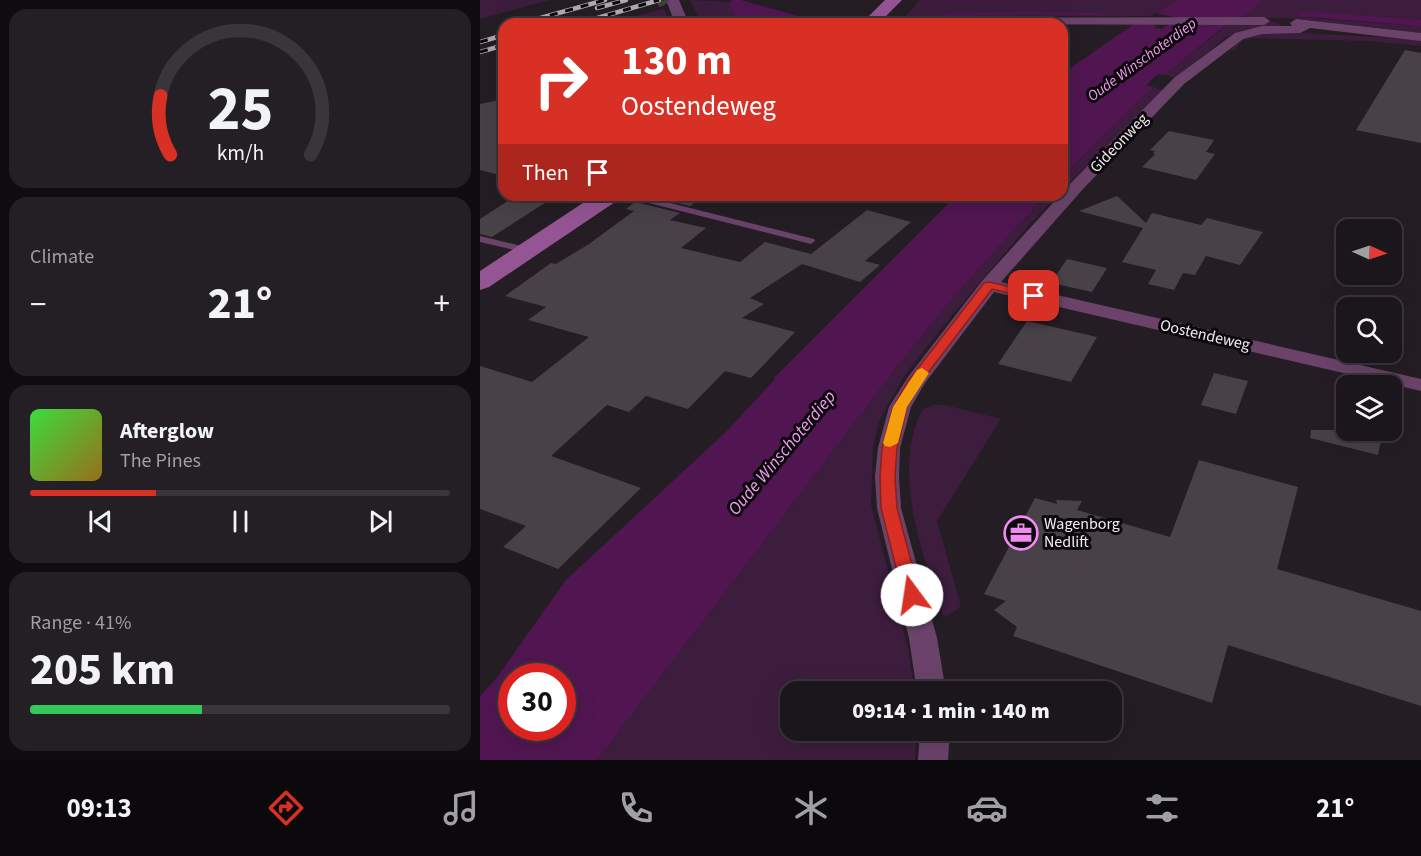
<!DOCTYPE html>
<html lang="en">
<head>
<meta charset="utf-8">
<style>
	:root { --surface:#1b161b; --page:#241f24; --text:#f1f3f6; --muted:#a09fa3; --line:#39353a; --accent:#d93025 }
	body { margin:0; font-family:"Source Sans 3",sans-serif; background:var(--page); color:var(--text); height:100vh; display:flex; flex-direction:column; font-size:22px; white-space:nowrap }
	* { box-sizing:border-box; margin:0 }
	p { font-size:20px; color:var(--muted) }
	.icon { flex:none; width:33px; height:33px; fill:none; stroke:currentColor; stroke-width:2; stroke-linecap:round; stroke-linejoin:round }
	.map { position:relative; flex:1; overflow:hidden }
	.sheet { display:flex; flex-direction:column; gap:9px; padding:9px; background:#0f0c0f; width:480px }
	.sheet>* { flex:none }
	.guide { position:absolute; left:18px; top:18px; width:570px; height:183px; border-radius:18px; box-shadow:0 6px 24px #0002,0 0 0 2px var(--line); background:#d93025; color:#fff; overflow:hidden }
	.needle { width:39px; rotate:93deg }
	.tools { position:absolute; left:856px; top:219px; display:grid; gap:12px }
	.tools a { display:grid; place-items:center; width:66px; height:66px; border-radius:12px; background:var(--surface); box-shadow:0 6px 24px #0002,0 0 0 2px var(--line); font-size:30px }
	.speed { position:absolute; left:18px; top:663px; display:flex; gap:12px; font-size:30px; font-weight:700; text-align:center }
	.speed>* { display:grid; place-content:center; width:78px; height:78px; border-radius:50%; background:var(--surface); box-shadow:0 6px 24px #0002,0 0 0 2px var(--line); line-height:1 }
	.speed .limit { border:9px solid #d22; background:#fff; color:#111 }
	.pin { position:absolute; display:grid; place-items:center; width:51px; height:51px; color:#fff; margin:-26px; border-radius:12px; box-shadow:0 3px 9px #0006 }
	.me { position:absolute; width:66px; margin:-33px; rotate:346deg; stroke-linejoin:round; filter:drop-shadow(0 0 4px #0008) }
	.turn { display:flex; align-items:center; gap:21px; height:126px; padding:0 24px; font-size:27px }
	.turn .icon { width:78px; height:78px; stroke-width:2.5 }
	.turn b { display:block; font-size:42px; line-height:51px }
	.then { display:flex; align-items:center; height:57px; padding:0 24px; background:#0003; gap:12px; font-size:22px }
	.big { font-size:45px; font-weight:800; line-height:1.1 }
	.sheet .widget { flex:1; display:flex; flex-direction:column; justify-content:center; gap:9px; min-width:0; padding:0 21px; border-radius:18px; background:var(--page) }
	.sheet .dial { align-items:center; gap:0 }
	.dial svg { height:156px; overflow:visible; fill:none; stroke:var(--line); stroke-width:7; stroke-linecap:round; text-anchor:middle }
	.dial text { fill:var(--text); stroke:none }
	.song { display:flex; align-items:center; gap:18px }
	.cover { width:72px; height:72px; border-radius:9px; background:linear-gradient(135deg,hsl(120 70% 55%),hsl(40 70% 35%)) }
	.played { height:6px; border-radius:3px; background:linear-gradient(90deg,var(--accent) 30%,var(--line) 30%) }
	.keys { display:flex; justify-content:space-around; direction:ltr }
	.heat { display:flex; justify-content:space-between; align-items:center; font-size:33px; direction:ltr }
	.charge { height:9px; border-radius:4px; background:linear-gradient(90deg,#34c759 41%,var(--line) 0) }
	.trip { position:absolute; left:300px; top:681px; width:342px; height:60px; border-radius:18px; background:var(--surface); box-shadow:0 6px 24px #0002,0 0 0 2px var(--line); font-weight:800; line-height:60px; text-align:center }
	.tab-bar { display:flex; height:96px; justify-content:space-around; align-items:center; background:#0b090b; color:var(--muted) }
	.tab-bar .icon { width:42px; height:42px }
	.tab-bar .selected { color:var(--accent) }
	.tab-bar b { font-size:27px; color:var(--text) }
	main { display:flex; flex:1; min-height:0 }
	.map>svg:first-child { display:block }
	.green { fill:#3d1d3d }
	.water { fill:#511651; fill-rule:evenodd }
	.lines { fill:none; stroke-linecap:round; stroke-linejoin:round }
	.stream { fill:#511651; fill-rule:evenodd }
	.building { fill:#484148 }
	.tertiary-tunnel { stroke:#433d42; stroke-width:15; stroke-dasharray:15 8; stroke-linecap:butt }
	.service { fill:#6b436a; fill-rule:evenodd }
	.minor { fill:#6b436a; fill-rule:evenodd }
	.tertiary { fill:#6b436a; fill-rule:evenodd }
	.secondary { fill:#955594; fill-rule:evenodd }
	.rail-casing { stroke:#b0aaaf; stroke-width:4.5 }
	.rail { stroke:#0c090c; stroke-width:3; stroke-dasharray:8; stroke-linecap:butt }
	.route { fill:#d93025; stroke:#8d1f18; stroke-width:1.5 }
	.slow { fill:#f59e0b }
	.labels { text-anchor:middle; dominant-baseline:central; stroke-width:6; stroke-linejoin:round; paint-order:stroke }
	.far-water-label { font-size:15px; font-style:italic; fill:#f29cf0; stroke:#0c090c }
	.street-label { font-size:16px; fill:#f0ebef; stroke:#0c090c }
	.poi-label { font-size:16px; fill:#f0ebef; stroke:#0c090c; text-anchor:start }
	.water-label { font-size:18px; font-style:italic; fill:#f29cf0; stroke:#0c090c }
</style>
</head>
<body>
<main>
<section class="sheet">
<div class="widget dial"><svg viewBox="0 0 100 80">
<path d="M14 69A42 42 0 1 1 86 69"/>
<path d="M14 69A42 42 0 0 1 9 39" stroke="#d93025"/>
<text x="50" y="56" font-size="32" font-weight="700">25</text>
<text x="50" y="72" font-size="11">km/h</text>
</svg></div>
<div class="widget"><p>Climate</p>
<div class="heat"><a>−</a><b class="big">21°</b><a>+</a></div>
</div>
<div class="widget">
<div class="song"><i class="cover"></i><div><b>Afterglow</b><p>The Pines</p></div></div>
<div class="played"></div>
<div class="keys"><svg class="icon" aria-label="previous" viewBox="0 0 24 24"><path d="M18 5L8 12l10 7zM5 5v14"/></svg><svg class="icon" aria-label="pause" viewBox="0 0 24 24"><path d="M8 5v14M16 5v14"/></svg><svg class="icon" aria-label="next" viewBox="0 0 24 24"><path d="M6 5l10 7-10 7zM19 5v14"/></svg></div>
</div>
<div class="widget"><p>Range · 41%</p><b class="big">205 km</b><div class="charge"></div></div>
</section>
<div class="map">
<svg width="941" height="760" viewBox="0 0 941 760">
	<rect width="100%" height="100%" fill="#241e24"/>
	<path class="green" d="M0,0H69L0,19Z
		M210,0L249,2L258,24H222Z
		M440,0H699L670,16L425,17Z
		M780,0H941V20L817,17L941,26V33L806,18H756L781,4L777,2Z
		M184,9L190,24H162L156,16Z
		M751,22H795L802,25L766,30L746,37L696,78L685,75Z
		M798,32L941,39V46L888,41L772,38L763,40L754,50L749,46L763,36Z
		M673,87L683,90L582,191V177Z
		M565,195H578L548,226L473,314L424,376L400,419L393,446L391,505L428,649L435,691L310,692V730L437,731L435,760H117L429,351L474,296Z
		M454,405H465L521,419L457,521L481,607L464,617C443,558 410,468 443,409Z"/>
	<path class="water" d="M252,0H260L315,15C326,30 349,17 363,22L358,24H258L249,2Z
		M699,0H780L778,2L782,3L742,28L685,75L678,74L666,85L673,87L582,177V74L657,22H669L676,26L675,28L682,29L698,18L676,13Z
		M828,12L941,20V26L816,16L820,13Z
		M477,195H565L474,296L429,351L117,760H0V696L15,680L86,580L247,431L295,379L294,378ZM32,676H82V728H32Z"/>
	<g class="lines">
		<path class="stream" d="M545,12L620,13L622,14L620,15L545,14L461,16L459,15L461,14Z"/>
	</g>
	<path class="building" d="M925,50L941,53V143L876,130Z
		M24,99V176L0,170V104Z
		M689,131L734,140L726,152L735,154L716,180L662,167L675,154L673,153L675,151L670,150Z
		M37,195H77L12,237L0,234V219Z
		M167,195H225L210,206Z
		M637,196L666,223L672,213L721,225L727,218L783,232L760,265L726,256L715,275L703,273L694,290L668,284L676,270L642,262L663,228L599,211Z
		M155,202L200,213L190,220L226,228L201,248L260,262L285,242L331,254L387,210L431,222L385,261L400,265L380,282L322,264L270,298L284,304L262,318L315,332L271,378L245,371L208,409L166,396L149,412L127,405L71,456L161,488L78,569L23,547L46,526L0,509V366L52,382L109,337L48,320L66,307L25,296L71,263L76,264L109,244L154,211L146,209Z
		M587,259L627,268L612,292L571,283Z
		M547,321L617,337L591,382L518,364Z
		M734,373L768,381L756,414L721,405Z
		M831,430H903L898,455L830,438Z
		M719,460L818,487L797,569L941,611V706L748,645L732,703L533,636L537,627L514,610L526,601L504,594L555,498L577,504L576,500L602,501L597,510L690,537Z"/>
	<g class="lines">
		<path class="tertiary-tunnel" d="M184,0L186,4"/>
		<path class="service" d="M144,195H158L334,239L335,241L331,244L145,197Z
			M0,236L50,248L51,250L47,253L0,242Z"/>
		<path class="minor" d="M395,15L438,18L784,17L790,21L784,25L422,24L391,20L389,18Z
			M816,19L941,33V41L830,28L820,33L782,34L763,39L704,84L603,189L521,282L941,379V391L514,292L445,383L431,407L420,448L419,477L421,508L457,638L466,692H437L429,638L397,508L395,477L398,448L409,407L428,377L502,281L591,183L694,78L755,33L782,26H812L810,23Z
			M440,730H470L468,760H438Z"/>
		<path class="tertiary" d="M189,0H199L209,24H195L187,2Z"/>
		<path class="secondary" d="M405,0H422L398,24H381Z
			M115,195H141L138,200L9,287L0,290V271Z"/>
		<g class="rail-casing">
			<path id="rail" d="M117,8L146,0
				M39,24L125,0
				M97,24L179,0
				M0,42L24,35
				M0,52L24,45"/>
		</g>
		<use href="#rail" class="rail"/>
	</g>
	<path class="route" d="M509,282L558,293L560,296L554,299L512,289L441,382L427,407L417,448L415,477L417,508L440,595L438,600L432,602L425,600L423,595L401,508L400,477L402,448L413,407L428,381L504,283Z"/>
	<path class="slow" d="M442,368L449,373L427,407L418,443L410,447L405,446L403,443L413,407L437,370Z"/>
	<defs>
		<g id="office-ring" transform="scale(1.725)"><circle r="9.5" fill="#0c090c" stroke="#f38af2" stroke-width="1.5"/><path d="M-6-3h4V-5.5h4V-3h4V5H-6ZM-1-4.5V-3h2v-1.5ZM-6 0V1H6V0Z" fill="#f38af2"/></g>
	</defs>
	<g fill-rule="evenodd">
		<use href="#office-ring" x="541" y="533"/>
	</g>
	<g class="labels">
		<g class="far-water-label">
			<text transform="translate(662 60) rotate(-36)">Oude Winschoterdiep</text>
		</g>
		<g class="street-label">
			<text transform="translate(639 143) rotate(-46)">Gideonweg</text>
			<text transform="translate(725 335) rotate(13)">Oostendeweg</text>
		</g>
		<g class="poi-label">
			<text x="564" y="524">Wagenborg<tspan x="564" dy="18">Nedlift</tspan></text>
		</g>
		<g class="water-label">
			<text transform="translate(302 453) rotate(-50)">Oude Winschoterdiep</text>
		</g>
	</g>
</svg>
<div class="tools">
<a><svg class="needle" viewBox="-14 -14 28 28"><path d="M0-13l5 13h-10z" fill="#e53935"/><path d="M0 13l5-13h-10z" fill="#a09fa3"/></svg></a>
<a><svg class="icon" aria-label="search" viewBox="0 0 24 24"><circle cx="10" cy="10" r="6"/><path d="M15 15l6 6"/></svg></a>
<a><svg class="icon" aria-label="layers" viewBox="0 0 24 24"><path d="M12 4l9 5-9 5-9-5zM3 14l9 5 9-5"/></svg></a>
</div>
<div class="speed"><div class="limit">30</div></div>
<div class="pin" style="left:554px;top:296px;background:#d93025"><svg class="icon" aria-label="arrive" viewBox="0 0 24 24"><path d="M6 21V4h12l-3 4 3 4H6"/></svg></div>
<svg class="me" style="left:432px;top:595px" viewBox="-20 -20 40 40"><circle r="19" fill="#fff"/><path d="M0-13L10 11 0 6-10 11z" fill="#d93025"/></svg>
<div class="trip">09:14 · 1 min · 140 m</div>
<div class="guide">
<div class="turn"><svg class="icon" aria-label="right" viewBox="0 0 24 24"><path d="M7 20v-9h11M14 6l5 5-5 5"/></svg><div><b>130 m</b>Oostendeweg</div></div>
<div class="then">Then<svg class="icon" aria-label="arrive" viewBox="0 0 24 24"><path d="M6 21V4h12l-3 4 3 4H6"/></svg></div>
</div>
</div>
</main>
<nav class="tab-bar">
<b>09:13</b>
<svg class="icon selected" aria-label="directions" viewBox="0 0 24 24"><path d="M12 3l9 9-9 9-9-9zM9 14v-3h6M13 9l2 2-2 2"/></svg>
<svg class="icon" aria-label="music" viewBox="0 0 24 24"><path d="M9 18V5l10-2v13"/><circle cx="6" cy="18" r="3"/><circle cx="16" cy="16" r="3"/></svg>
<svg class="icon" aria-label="phone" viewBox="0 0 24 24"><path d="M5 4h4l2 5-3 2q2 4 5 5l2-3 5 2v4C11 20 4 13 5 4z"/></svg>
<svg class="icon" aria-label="climate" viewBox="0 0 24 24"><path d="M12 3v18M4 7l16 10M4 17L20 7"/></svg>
<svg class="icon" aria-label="car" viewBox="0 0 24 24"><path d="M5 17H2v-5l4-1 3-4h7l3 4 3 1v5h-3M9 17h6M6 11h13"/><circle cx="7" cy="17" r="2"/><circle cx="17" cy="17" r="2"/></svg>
<svg class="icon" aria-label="filters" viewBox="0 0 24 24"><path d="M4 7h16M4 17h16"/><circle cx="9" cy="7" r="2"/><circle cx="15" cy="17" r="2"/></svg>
<b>21°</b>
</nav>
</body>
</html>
